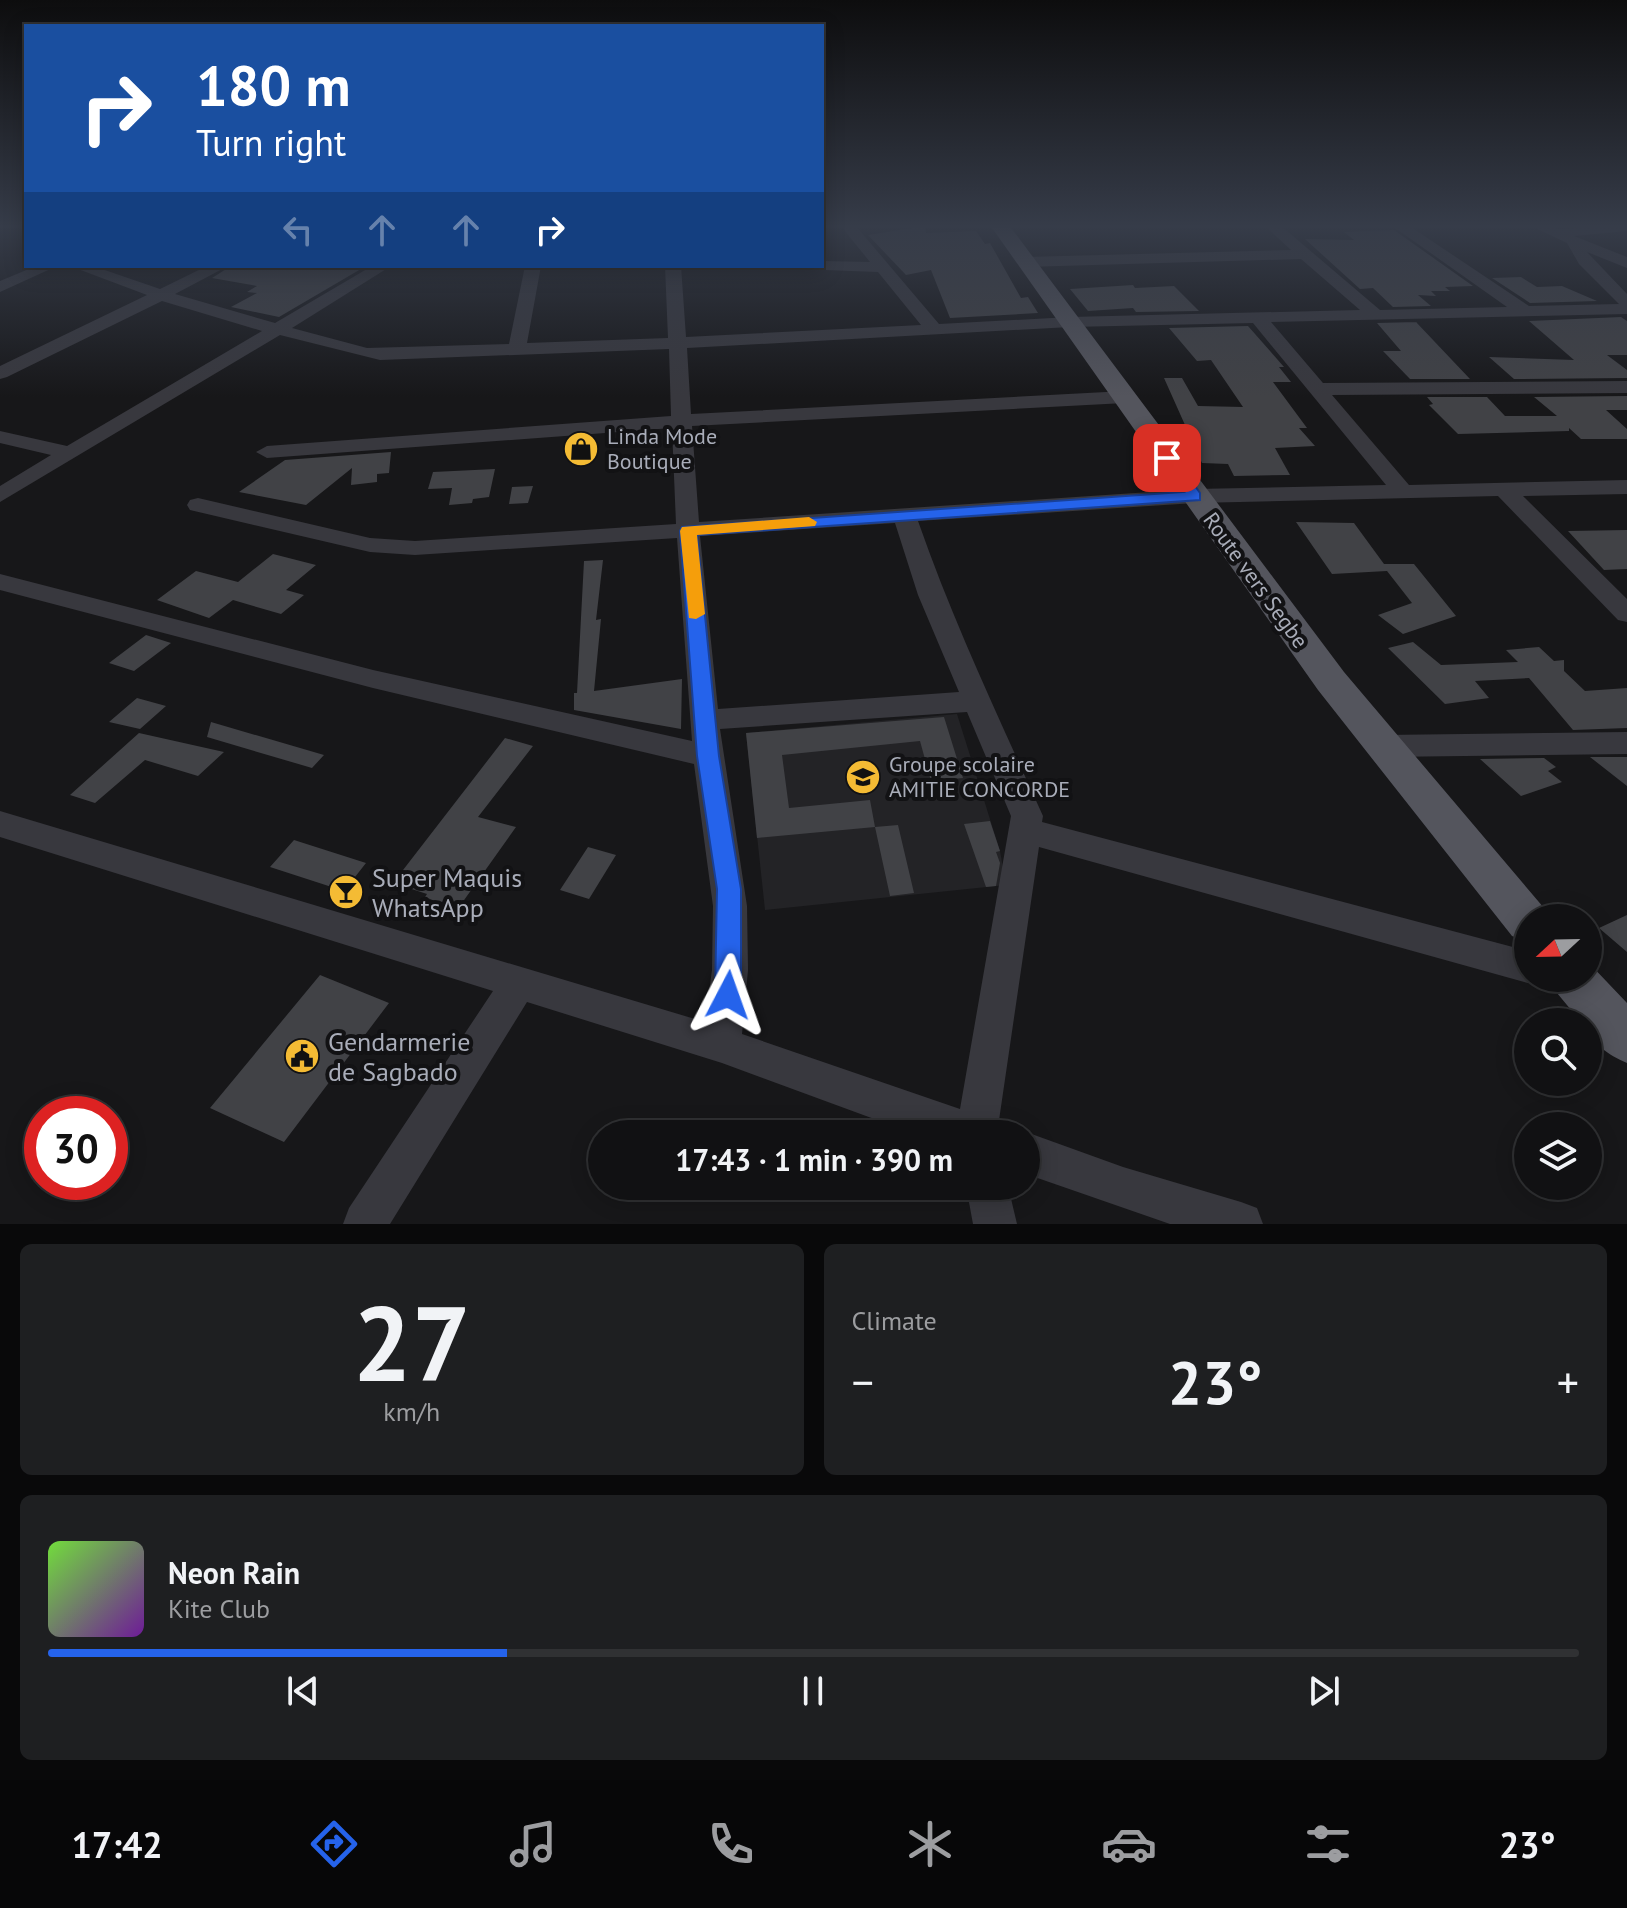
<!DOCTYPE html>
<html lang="en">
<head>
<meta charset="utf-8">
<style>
	:root { --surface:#111113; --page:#1e1f21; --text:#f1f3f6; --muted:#9c9da0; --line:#303133; --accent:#2563eb }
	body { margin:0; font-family:"PT Sans",sans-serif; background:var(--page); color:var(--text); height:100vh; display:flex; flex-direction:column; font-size:30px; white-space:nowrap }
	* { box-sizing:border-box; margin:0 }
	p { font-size:26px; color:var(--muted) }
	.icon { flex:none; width:44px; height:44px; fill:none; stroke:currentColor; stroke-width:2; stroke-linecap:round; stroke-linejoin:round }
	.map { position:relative; height:1224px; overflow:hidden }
	.sheet { display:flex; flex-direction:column; gap:20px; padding:20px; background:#09090a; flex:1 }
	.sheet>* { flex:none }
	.guide { position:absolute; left:24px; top:24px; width:800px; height:244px; border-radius:0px; box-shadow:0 4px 20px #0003,0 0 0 2px var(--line); background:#1a4fa0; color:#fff; overflow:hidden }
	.needle { width:52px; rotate:248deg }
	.fabs { position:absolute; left:1514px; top:904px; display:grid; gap:16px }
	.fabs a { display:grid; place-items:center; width:88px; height:88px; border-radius:50%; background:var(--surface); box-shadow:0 4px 20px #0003,0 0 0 2px var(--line); font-size:40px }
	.speed { position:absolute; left:24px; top:1096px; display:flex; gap:16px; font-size:40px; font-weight:700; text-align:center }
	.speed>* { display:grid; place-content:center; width:104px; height:104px; border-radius:50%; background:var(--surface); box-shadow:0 4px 20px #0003,0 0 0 2px var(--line); line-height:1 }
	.speed .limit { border:12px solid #d22; background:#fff; color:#111 }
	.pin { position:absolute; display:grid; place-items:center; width:68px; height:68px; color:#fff; margin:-34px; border-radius:16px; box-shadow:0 4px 12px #0006 }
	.me { position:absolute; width:88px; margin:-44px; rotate:4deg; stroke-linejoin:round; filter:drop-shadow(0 0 6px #0008) }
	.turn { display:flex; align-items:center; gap:28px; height:168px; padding:0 40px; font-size:36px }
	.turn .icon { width:104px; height:104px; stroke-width:2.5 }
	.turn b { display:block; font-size:56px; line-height:68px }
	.lanes { display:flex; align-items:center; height:76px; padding:0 40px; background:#0003; justify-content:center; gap:40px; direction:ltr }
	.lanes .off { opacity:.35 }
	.big { font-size:60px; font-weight:600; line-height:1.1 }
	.sheet .card { flex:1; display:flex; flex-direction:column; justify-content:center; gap:12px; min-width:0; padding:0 28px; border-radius:12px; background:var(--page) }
	.sheet .dial { align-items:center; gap:0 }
	.dial b { font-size:104px; line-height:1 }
	.song { display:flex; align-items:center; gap:24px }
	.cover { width:96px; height:96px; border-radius:12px; background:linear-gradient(135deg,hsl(100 70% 55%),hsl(280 70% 35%)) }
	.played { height:8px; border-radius:4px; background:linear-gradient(90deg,var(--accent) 30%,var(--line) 30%) }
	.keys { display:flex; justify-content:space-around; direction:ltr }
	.heat { display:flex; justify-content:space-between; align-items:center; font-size:44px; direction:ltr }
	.sheet .tiles { flex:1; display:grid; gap:20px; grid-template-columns:1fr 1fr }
	.card:last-child { grid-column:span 2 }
	.trip { position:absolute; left:588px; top:1120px; width:452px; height:80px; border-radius:40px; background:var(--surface); box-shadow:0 4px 20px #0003,0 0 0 2px var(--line); font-weight:600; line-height:80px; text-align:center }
	.dock { display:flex; height:128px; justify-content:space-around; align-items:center; background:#070708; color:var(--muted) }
	.dock .icon { width:56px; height:56px }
	.dock .active { color:var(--accent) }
	.dock b { font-size:36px; color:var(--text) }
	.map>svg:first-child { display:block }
	.built { fill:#232326 }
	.building { fill:#414246 }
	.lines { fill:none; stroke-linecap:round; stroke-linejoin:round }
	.minor { fill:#38383e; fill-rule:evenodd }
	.major { fill:#54555d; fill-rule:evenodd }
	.route { fill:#2563eb; stroke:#184099; stroke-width:2 }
	.slow { fill:#f59e0b }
	.labels { text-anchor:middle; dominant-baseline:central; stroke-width:8; stroke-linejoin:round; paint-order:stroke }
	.poi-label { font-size:22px; fill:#a9adb9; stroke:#121214; text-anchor:start }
	.street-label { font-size:22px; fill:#a9adb9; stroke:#121214 }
	.near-poi-label { font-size:26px; fill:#a9adb9; stroke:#121214; text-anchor:start }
</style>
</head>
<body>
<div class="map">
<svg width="1627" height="1224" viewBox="0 0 1627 1224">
	<rect width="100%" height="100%" fill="#171719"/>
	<path class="built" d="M957,714L1000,851L1006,885L765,910L746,733Z"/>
	<path class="building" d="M925,226L926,233L976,231L985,244L990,243L1021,298L1028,297L1038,313L950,318L931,270L906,275L868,235Z
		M1394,230L1473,286L1445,287L1450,291H1431L1436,296L1418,295L1431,306L1393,307L1373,288L1360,289L1305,239L1354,240L1344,232Z
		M231,266H366L279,317L231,307L257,293L247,292L257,286L212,278Z
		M1521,277L1537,287L1562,286L1597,301L1530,303L1492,278Z
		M1133,285L1135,288L1174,286L1199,311L1136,312L1133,308L1088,311L1070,289Z
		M1621,317L1627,321V355H1607L1627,370V378L1514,379L1489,357L1574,360L1529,321Z
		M1417,322H1416L1470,379H1410L1383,351H1401L1377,323Z
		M1248,326L1284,367H1279L1291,382H1273L1307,428H1299L1315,446L1275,448L1290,475L1234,476L1228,464L1202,463L1164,378H1182L1198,406L1243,407L1211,360L1197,361L1169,328Z
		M1627,396V410H1606L1627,429V439H1581L1569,428V431L1458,434L1429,405L1433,404L1427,397H1487L1505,416H1557L1534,397Z
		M391,452L389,473L377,474V482L351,485L352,468L306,505L239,492L285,460Z
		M495,469L489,497L473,499L472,503L449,505L452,488L428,489L433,472Z
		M533,486L528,503L509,504L512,487Z
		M1296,522L1354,523L1384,564H1414L1456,616L1403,634L1378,615L1412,603L1387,571L1332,574Z
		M1627,530V569L1604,570L1568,531Z
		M273,554L316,565L286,590L304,595L281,614L233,600L209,618L157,600L196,571L238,582Z
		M603,560L596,620L601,619L594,691L682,679L681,729L574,710V693H577L584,561Z
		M146,635L171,643L134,671L109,663Z
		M1413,642L1441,665L1518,662L1506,650L1539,647L1554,661L1564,660V671L1585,691L1627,688V728L1573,730L1529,678L1475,681L1489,698L1445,704L1388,648Z
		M137,698L166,706L140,729L109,722Z
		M944,717L963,778L931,781L920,741L782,755L789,808L870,800L875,827L757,838L746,733Z
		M211,722L324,755L312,768L207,737Z
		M139,733L224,752L198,776L145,760L95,803L70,795Z
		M505,738L533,746L478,817L516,827L457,910L425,897L427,894L393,883Z
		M1590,757H1627V786Z
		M1544,758L1556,767L1548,771L1562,782L1521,796L1480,759Z
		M990,821L1000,851L996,852L1000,863L996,886L986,887L964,824Z
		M898,825L914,893L890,896L875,827Z
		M294,840L366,863L344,891L270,867Z
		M588,847L616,855L589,899L560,890Z
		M1627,915V952L1599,928Z
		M320,975L389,1003L284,1142L210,1108Z"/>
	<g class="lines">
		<path class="minor" d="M840,225H855L939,324L1070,317L1360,310L1301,259L1025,267L1017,262L1025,257L1291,250L1264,225H1280L1380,310L1507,307L1391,225H1408L1529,306L1619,304L1579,264L1567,243L1529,225H1549L1558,229L1627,225V231L1574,236L1627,257V268L1587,252L1627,294V314L1271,322L1323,383L1627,381V393L1332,395L1409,485L1627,480V494L1523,496L1627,599V622L1618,620L1498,496L1195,503L918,521C954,624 999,718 1043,816L1042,822L1528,951V978H1541L1528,983L1039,847L997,1134H915L722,1063L527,1002L390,1224H343L349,1208L493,991L0,837V811L705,1022L712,970L713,906L694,764L373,688L0,590V574L373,670L692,741L677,538L415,555L370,552L190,510L187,505L190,500L198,498L370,538L415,541L676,524L672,428L267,458L256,452L267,446L671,416L669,349L380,360L280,335L0,502V486L51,455L0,443V431L67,446L262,331L162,301L7,377L0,379V366L147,295L70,266H93L160,289L207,266H228L175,294L275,323L372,266H391L292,328L367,348L509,344L525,266H541L527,343L668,338L665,266H681L686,337L921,325L878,272L798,269L796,266H822V261L870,262ZM1253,323L1386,485L1195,489L699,522L692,426L1125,403L1135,397L1125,391L691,414L687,348L1070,327ZM895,523L918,595L959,692L718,709L700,536ZM967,712L1011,816L960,1109L742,1034L748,970L747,906L720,729Z
			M36,266H57L0,292V281Z
			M1627,732V754L1383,757L1372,754L1368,746L1372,738L1383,735Z
			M1026,1132L1123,1167L1241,1202L1257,1208L1263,1224H1170L1026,1174V1134H1021Z
			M966,1186H1008L1017,1224H973Z"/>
		<path class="major" d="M990,225H1009L1344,672L1544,908L1549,918H1528V942L1512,936L1318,690Z
			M1588,962L1627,1003V1063C1610,1056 1588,1042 1588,1022H1581L1557,993L1550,978H1588Z"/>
	</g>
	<linearGradient id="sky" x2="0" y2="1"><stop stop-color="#0d0d0e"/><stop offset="0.57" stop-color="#363c49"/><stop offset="1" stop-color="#363c49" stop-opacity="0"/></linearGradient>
	<rect width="1627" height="397" fill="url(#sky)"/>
	<path class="route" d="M1167,453L1173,455L1200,493V500L697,535L719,756L741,889V995L737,1004L728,1007L718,1004L715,995L717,889L697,756L680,531L682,527L1184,492L1160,458Z"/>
	<path class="slow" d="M809,517L817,522L815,526L697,535L705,614L696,619L689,618L680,531L682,527Z"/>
	<defs>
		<g id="shop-disc" transform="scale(1.8)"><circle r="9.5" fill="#f4bb34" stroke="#121214"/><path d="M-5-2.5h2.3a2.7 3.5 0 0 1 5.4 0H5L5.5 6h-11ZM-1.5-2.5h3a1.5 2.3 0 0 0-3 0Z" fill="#111"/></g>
		<g id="school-disc" transform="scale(1.8)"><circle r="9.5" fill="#f4bb34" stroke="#121214"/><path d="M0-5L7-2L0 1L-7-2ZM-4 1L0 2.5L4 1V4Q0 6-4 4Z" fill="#111"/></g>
		<g id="bar-disc" transform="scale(1.8)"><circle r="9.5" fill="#f4bb34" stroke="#121214"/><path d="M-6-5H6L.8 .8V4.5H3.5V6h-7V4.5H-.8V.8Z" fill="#111"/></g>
		<g id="civic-disc" transform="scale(1.8)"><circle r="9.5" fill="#f4bb34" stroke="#121214"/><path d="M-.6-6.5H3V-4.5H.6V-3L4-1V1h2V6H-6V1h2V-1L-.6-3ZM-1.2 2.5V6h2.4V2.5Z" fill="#111"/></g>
	</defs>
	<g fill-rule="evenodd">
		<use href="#shop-disc" x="581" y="449"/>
		<use href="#school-disc" x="863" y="777"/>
		<use href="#bar-disc" x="346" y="892"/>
		<use href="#civic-disc" x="302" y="1056"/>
	</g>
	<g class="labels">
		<g class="poi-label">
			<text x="607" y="436">Linda Mode<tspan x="607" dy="25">Boutique</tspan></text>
			<text x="889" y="764">Groupe scolaire<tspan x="889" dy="25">AMITIE CONCORDE</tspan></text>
		</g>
		<g class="street-label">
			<text transform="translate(1256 580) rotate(54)">Route vers Segbe</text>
		</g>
		<g class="near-poi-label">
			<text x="372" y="877">Super Maquis<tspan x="372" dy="30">WhatsApp</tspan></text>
			<text x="328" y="1041">Gendarmerie<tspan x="328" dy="30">de Sagbado</tspan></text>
		</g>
	</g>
</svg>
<div class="fabs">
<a><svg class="needle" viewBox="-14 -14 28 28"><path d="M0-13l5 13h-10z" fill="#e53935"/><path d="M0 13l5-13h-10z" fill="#9c9da0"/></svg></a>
<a><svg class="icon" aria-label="search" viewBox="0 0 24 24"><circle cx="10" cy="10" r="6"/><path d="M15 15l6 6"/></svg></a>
<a><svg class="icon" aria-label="layers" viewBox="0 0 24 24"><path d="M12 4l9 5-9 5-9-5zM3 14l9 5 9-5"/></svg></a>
</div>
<div class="speed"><div class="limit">30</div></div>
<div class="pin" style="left:1167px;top:458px;background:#d93025"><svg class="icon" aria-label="arrive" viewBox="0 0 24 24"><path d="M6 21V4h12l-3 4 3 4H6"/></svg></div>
<svg class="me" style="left:728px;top:995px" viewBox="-20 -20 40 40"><path d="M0-17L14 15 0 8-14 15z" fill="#2563eb" stroke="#fff" stroke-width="4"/></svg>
<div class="trip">17:43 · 1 min · 390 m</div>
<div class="guide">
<div class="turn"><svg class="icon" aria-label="right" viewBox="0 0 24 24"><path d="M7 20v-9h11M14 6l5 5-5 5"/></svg><div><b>180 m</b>Turn right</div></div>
<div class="lanes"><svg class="icon off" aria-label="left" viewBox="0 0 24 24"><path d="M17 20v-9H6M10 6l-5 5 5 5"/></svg><svg class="icon off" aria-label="ahead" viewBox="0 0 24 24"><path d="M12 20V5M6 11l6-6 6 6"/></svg><svg class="icon off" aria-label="ahead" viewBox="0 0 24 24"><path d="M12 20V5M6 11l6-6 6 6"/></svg><svg class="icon" aria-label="right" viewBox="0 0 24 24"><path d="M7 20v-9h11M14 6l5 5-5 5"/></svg></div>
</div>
</div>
<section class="sheet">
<div class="tiles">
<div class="card dial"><b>27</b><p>km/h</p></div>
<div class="card"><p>Climate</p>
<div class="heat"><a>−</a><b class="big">23°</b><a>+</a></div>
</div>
<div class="card">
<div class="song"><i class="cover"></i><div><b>Neon Rain</b><p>Kite Club</p></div></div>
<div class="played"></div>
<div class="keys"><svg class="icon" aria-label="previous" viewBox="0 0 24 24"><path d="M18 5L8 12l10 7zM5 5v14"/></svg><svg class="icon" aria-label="pause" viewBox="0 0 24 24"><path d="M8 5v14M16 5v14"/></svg><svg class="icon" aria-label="next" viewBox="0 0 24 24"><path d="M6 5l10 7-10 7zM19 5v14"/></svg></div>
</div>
</div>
</section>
<nav class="dock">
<b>17:42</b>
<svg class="icon active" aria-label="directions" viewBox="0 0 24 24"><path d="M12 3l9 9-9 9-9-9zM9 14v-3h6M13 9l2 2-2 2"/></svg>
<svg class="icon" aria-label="music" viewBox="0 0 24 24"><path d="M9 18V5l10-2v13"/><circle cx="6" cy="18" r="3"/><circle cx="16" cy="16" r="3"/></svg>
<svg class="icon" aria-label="phone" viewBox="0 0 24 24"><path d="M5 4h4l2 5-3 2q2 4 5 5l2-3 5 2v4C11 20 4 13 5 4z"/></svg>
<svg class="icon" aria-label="climate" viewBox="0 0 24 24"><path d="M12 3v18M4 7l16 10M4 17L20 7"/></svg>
<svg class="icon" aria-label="car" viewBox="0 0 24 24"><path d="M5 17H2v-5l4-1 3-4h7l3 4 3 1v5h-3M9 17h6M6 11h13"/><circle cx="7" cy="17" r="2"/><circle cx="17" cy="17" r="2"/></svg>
<svg class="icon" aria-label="filters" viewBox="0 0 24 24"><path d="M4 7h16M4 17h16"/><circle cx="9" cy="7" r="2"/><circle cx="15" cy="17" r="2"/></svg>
<b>23°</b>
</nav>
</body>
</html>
